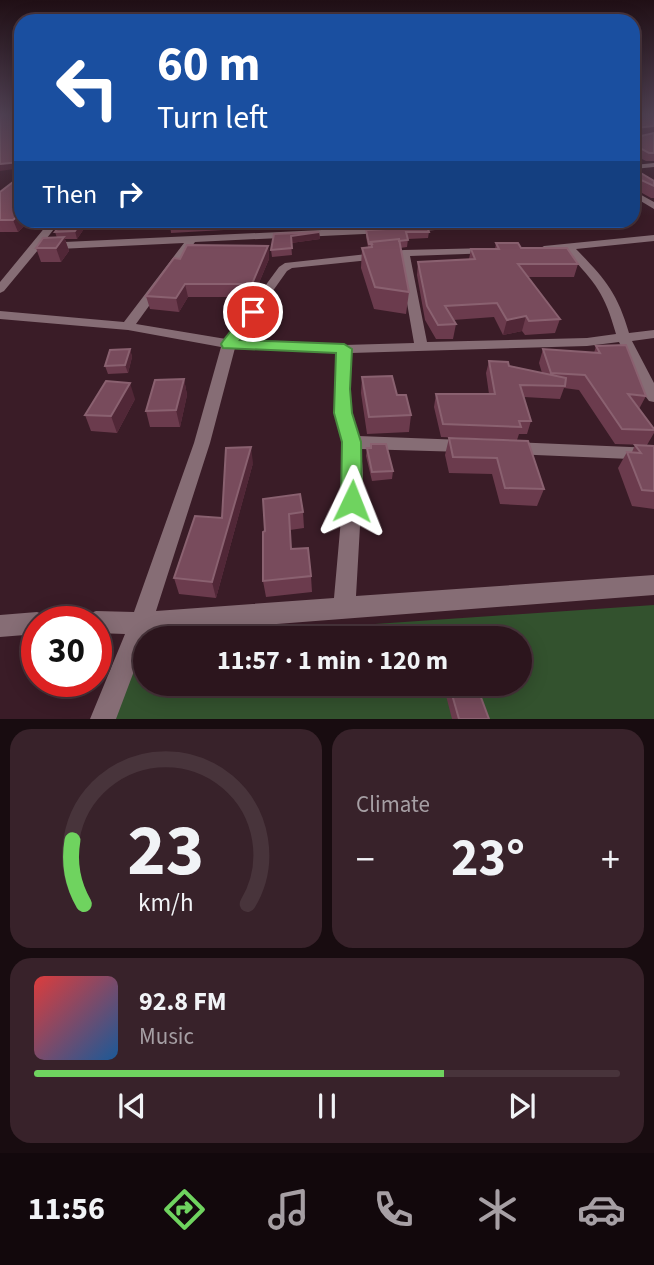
<!DOCTYPE html>
<html lang="en">
<head>
<meta charset="utf-8">
<style>
	:root { --surface:#2c151d; --page:#38222a; --text:#f1f3f6; --muted:#a69fa4; --line:#48343b; --accent:#6fd35f }
	body { margin:0; font-family:"Source Sans 3",sans-serif; background:var(--page); color:var(--text); height:100vh; display:flex; flex-direction:column; font-size:26px; white-space:nowrap }
	* { box-sizing:border-box; margin:0 }
	p { font-size:23px; color:var(--muted) }
	.icon { flex:none; width:38px; height:38px; fill:none; stroke:currentColor; stroke-width:2; stroke-linecap:round; stroke-linejoin:round }
	.map { position:relative; height:719px; overflow:hidden }
	.drawer { display:flex; flex-direction:column; gap:10px; padding:10px; background:#180c10; flex:1 }
	.drawer>* { flex:none }
	.top-card { position:absolute; left:14px; top:14px; width:626px; height:214px; border-radius:21px; box-shadow:0 4px 18px #0003,0 0 0 2px var(--line); background:#1a4fa0; color:#fff; overflow:hidden }
	.speed { position:absolute; left:21px; top:606px; display:flex; gap:14px; font-size:35px; font-weight:700; text-align:center }
	.speed>* { display:grid; place-content:center; width:91px; height:91px; border-radius:50%; background:var(--surface); box-shadow:0 4px 18px #0003,0 0 0 2px var(--line); line-height:1 }
	.speed .limit { border:10px solid #d22; background:#fff; color:#111 }
	.pin { position:absolute; display:grid; place-items:center; width:60px; height:60px; color:#fff; margin:-30px; border:4px solid #fff; border-radius:50%; box-shadow:0 2px 7px #0007 }
	.me { position:absolute; width:77px; margin:-38px; rotate:2deg; stroke-linejoin:round; filter:drop-shadow(0 0 5px #0008) }
	.turn { display:flex; align-items:center; gap:24px; height:147px; padding:0 28px; font-size:32px }
	.turn .icon { width:91px; height:91px; stroke-width:2.5 }
	.turn b { display:block; font-size:49px; line-height:60px }
	.then { display:flex; align-items:center; height:66px; padding:0 28px; background:#0003; gap:14px; font-size:26px }
	.big { font-size:52px; font-weight:700; line-height:1.1 }
	.drawer .widget { flex:1; display:flex; flex-direction:column; justify-content:center; gap:10px; min-width:0; padding:0 24px; border-radius:21px; background:var(--page) }
	.drawer .dial { align-items:center; gap:0 }
	.dial svg { height:182px; overflow:visible; fill:none; stroke:var(--line); stroke-width:7; stroke-linecap:round; text-anchor:middle }
	.dial text { fill:var(--text); stroke:none }
	.song { display:flex; align-items:center; gap:21px }
	.cover { width:84px; height:84px; border-radius:10px; background:linear-gradient(135deg,hsl(0 70% 55%),hsl(210 70% 35%)) }
	.played { height:7px; border-radius:4px; background:linear-gradient(90deg,var(--accent) 70%,var(--line) 70%) }
	.keys { display:flex; justify-content:space-around; direction:ltr }
	.heat { display:flex; justify-content:space-between; align-items:center; font-size:38px; direction:ltr }
	.drawer .tiles { flex:1; display:grid; gap:10px; grid-template-columns:1fr 1fr }
	.widget:last-child { grid-column:span 2 }
	.trip { position:absolute; left:133px; top:626px; width:399px; height:70px; border-radius:35px; background:var(--surface); box-shadow:0 4px 18px #0003,0 0 0 2px var(--line); font-weight:700; line-height:70px; text-align:center }
	.dock { display:flex; height:112px; justify-content:space-around; align-items:center; background:#12080c; color:var(--muted) }
	.dock .icon { width:49px; height:49px }
	.dock .selected { color:var(--accent) }
	.dock b { font-size:32px; color:var(--text) }
	.map>svg:first-child { display:block }
	.green { fill:#33522e }
	.lines { fill:none; stroke-linecap:round; stroke-linejoin:round }
	.street { fill:#866d75; fill-rule:evenodd }
	.wall { fill:#6b3b4d }
	.shaded-wall { fill:#512737 }
	.building { fill:#784b5c; stroke:#8a6170; stroke-width:2 }
	.route { fill:#6fd35f; stroke:#48893e; stroke-width:2 }
</style>
</head>
<body>
<div class="map">
<svg width="654" height="719" viewBox="0 0 654 719">
	<rect width="100%" height="100%" fill="#3a1c27"/>
	<path class="green" d="M654,605V719H109L136,640H145V684H520V639H157Z"/>
	<g class="lines">
		<path class="street" d="M654,163V167L634,169V165Z
			M634,191L654,202V209L634,197Z
			M51,220H61L43,243L385,227L390,230L385,233L195,242L136,324L226,339L279,267L285,263L404,250L489,248L494,251L493,253L410,256L427,342L587,338L616,334C604,291 595,283 565,250L544,252L539,249L544,246L654,235V241L576,249C605,279 617,292 629,333L654,330V338L632,341L654,383V402L649,401L646,397L619,342L587,346L351,353V413L358,436L464,440L470,442L472,446L470,450L464,452L361,449L363,474L356,596L654,575V595L148,634L116,719H90L125,634L96,633V621H60L63,613C73,609 81,609 91,613L96,611L134,612L194,443L221,347L128,330L0,319V311L124,322L184,243L38,250L4,291L0,293V282ZM399,257L414,343L344,345L238,340L287,271L292,268ZM235,348L337,353L335,413L344,442L345,474L334,598L156,611L210,443Z
			M432,225L437,228L435,230L409,232L404,229L409,226Z
			M512,442L654,448V460L512,454L506,452L504,448L506,444Z
			M37,612L45,615L47,621H37V634L0,637V615Z"/>
	</g>
	<path class="wall" d="M634,115H654V161H646L634,155Z
		M634,169L654,181V198H651L635,189L634,194Z
		M0,192L21,220H31L18,232H0Z
		M64,220H90L77,239H65L69,251L61,262H41L36,248L57,238L55,232Z
		M145,220H226L224,230L171,233L170,224L146,222Z
		M276,220H321L320,228L276,230Z
		M369,220H422L421,223L370,225Z
		M366,230L429,232L428,238L408,239L407,247L400,248L409,292L406,314L374,309L361,268L362,248L368,247L366,237Z
		M319,232L320,239L291,243L292,255L272,257L271,250Z
		M496,243L521,248L578,264L574,277H528L560,319L555,333L525,335L522,331L503,335L494,317L453,320L456,324L453,339H436L425,320L417,275L418,262L469,259L471,249H495Z
		M268,246L269,259L253,297H188L179,312L150,309L146,296L180,259Z
		M596,346L646,396L639,409L654,429V433L647,445L615,444L579,390L564,388L560,399L524,397L531,421L527,434H519L517,440L441,437L434,407L436,394H489L486,373L489,361L542,373L539,363L543,349L594,353Z
		M130,349L132,357L128,373L108,374L105,366Z
		M362,377L397,395L411,415L409,432L367,434L361,393Z
		M184,379L187,395L180,427H150L146,411Z
		M135,399L117,433L91,431L85,415Z
		M449,438L528,441L544,489L537,506L500,504L492,474L449,473L445,455Z
		M371,444L393,471L392,479L372,481L366,456L367,448H370Z
		M635,445L654,446V509L632,506L618,468L627,452H632Z
		M253,463L216,598L179,594L174,578L222,518Z
		M300,494L303,512L304,528L290,530L291,549L311,576L312,592L266,597L263,581L265,531Z
		M443,684H476L489,719H452Z"/>
	<path class="shaded-wall" d="M654,126V133L634,136L635,128Z
		M21,162V168L0,171V164Z
		M21,213V220H31L18,232L13,220Z
		M82,220H90L77,239L75,231Z
		M319,232L320,239L291,243V236Z
		M64,237L69,251L61,262L56,248Z
		M268,246L269,259L253,297L252,284Z
		M185,284L188,297L179,312L176,298Z
		M526,316L522,331L503,335L507,320Z
		M130,349L132,357L128,373L125,365Z
		M184,379L187,395L180,427L176,410Z
		M130,383L135,399L117,433L111,416Z
		M251,447L253,463L216,598L212,582Z"/>
	<path class="building" d="M0,115H21V154L15,155L21,162L0,164Z
		M634,115H654V126L635,128L634,134L637,137L654,133V153H649L634,145Z
		M634,169L654,181V186L637,178L636,187H634Z
		M13,182H21V213L13,220H0V192Z
		M64,220H82L75,231L55,232Z
		M172,220H223V222L169,225Z
		M427,227L429,232H406L408,240L399,241V239L371,242L372,244H369L366,230Z
		M319,232L291,236L292,248L271,250L274,234Z
		M64,237L56,248H36L43,238Z
		M399,239L409,292L375,287L362,248L372,247L371,242Z
		M496,243H518L521,248H567L578,264H518L560,319L529,321L526,316L507,320L497,303L445,306L456,324L438,325L427,306L418,262L475,259L471,249H499Z
		M187,245L268,246L252,284H185L176,298L146,296L174,258L180,259Z
		M626,345L646,396L628,394L654,429V430L622,429L585,375L551,373L543,349L600,353L596,346Z
		M130,349L125,365L105,366L110,350Z
		M489,361L508,362L509,366L566,378L565,386L520,385L531,421H519L521,427L443,424L436,394H495Z
		M392,376L397,395H406L411,415L369,417L362,377Z
		M184,379L176,410L146,411L155,380Z
		M106,381L130,383L111,416L85,415Z
		M449,438L528,441L544,489L505,488L497,458L453,457Z
		M371,444H386L393,471L372,472L367,448H371Z
		M635,445L654,446V491L642,490L627,452L641,453Z
		M251,447L212,582L174,578L195,516L222,518L226,448Z
		M300,494L303,512L289,514L291,549L308,548L311,576L263,581V532L265,531L263,499Z
		M449,684H476L489,719H459Z"/>
	<linearGradient id="sky" x2="0" y2="1"><stop stop-color="#200f15"/><stop offset="0.53" stop-color="#4f4052"/><stop offset="1" stop-color="#4f4052" stop-opacity="0"/></linearGradient>
	<rect width="654" height="216" fill="url(#sky)"/>
	<path class="route" d="M253,307L260,312L240,340L344,344L352,349L350,389L352,413L361,442L362,501L359,507L352,510L344,507L341,501L342,442L334,413L336,353L223,348L221,344L223,341L248,309Z"/>
</svg>
<div class="speed"><div class="limit">30</div></div>
<div class="pin" style="left:253px;top:312px;background:#d93025"><svg class="icon" aria-label="arrive" viewBox="0 0 24 24"><path d="M6 21V4h12l-3 4 3 4H6"/></svg></div>
<svg class="me" style="left:352px;top:501px" viewBox="-20 -20 40 40"><path d="M0-17L14 15 0 8-14 15z" fill="#6fd35f" stroke="#fff" stroke-width="4"/></svg>
<div class="trip">11:57 · 1 min · 120 m</div>
<div class="top-card">
<div class="turn"><svg class="icon" aria-label="left" viewBox="0 0 24 24"><path d="M17 20v-9H6M10 6l-5 5 5 5"/></svg><div><b>60 m</b>Turn left</div></div>
<div class="then">Then<svg class="icon" aria-label="right" viewBox="0 0 24 24"><path d="M7 20v-9h11M14 6l5 5-5 5"/></svg></div>
</div>
</div>
<section class="drawer">
<div class="tiles">
<div class="widget dial"><svg viewBox="0 0 100 80">
<path d="M14 69A42 42 0 1 1 86 69"/>
<path d="M14 69A42 42 0 0 1 9 41" stroke="#6fd35f"/>
<text x="50" y="56" font-size="32" font-weight="700">23</text>
<text x="50" y="72" font-size="11">km/h</text>
</svg></div>
<div class="widget"><p>Climate</p>
<div class="heat"><a>−</a><b class="big">23°</b><a>+</a></div>
</div>
<div class="widget">
<div class="song"><i class="cover"></i><div><b>92.8 FM</b><p>Music</p></div></div>
<div class="played"></div>
<div class="keys"><svg class="icon" aria-label="previous" viewBox="0 0 24 24"><path d="M18 5L8 12l10 7zM5 5v14"/></svg><svg class="icon" aria-label="pause" viewBox="0 0 24 24"><path d="M8 5v14M16 5v14"/></svg><svg class="icon" aria-label="next" viewBox="0 0 24 24"><path d="M6 5l10 7-10 7zM19 5v14"/></svg></div>
</div>
</div>
</section>
<nav class="dock">
<b>11:56</b>
<svg class="icon selected" aria-label="directions" viewBox="0 0 24 24"><path d="M12 3l9 9-9 9-9-9zM9 14v-3h6M13 9l2 2-2 2"/></svg>
<svg class="icon" aria-label="music" viewBox="0 0 24 24"><path d="M9 18V5l10-2v13"/><circle cx="6" cy="18" r="3"/><circle cx="16" cy="16" r="3"/></svg>
<svg class="icon" aria-label="phone" viewBox="0 0 24 24"><path d="M5 4h4l2 5-3 2q2 4 5 5l2-3 5 2v4C11 20 4 13 5 4z"/></svg>
<svg class="icon" aria-label="climate" viewBox="0 0 24 24"><path d="M12 3v18M4 7l16 10M4 17L20 7"/></svg>
<svg class="icon" aria-label="car" viewBox="0 0 24 24"><path d="M5 17H2v-5l4-1 3-4h7l3 4 3 1v5h-3M9 17h6M6 11h13"/><circle cx="7" cy="17" r="2"/><circle cx="17" cy="17" r="2"/></svg>
</nav>
</body>
</html>
